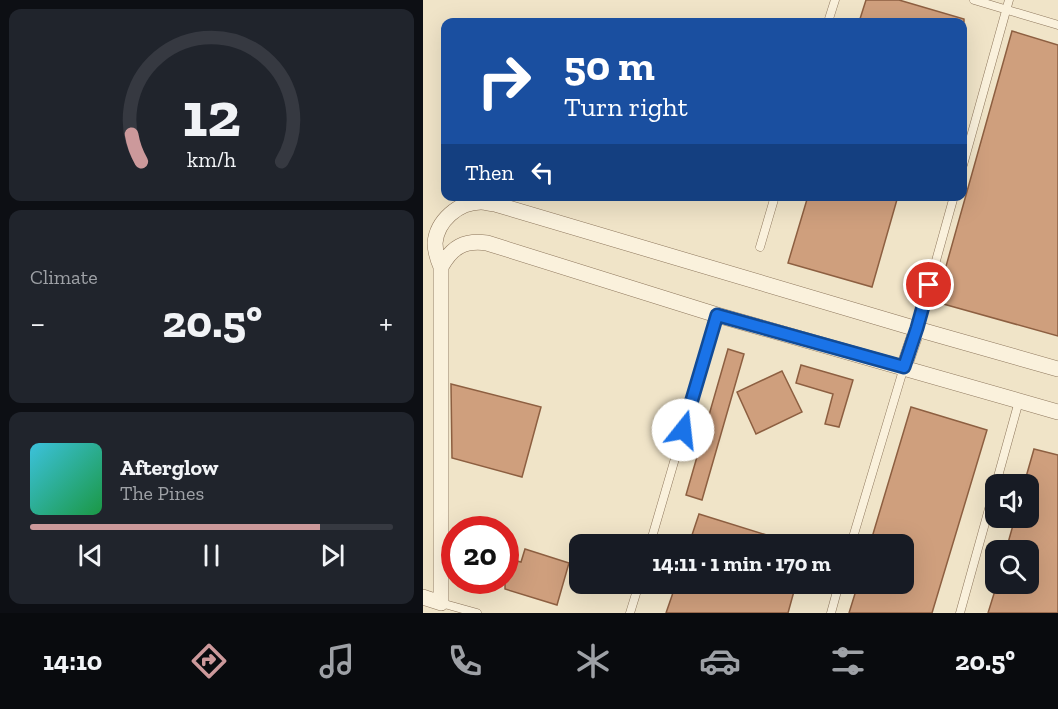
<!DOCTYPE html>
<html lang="en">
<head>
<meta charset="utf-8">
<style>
	:root { --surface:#171b24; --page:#20242c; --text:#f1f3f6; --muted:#9ea1a6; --line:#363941; --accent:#cc999b }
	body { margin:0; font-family:"Zilla Slab",serif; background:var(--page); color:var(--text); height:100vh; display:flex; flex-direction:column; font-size:22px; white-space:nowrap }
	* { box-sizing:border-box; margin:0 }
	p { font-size:20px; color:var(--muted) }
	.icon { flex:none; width:33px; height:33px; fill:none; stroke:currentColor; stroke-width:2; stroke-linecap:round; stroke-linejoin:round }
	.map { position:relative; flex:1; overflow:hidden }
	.drawer { display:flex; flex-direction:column; gap:9px; padding:9px; background:#0d0f14; width:423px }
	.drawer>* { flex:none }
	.top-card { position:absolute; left:18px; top:18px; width:526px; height:183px; border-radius:12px; box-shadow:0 6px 24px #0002; background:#1a4fa0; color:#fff; overflow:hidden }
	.tools { position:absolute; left:562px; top:474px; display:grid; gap:12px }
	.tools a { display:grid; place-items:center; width:54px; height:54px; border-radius:12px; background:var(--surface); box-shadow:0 6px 24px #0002; font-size:30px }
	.speed { position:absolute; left:18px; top:516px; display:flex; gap:12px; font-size:30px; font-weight:700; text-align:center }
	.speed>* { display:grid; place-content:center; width:78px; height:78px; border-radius:50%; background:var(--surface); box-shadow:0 6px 24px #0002; line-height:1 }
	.speed .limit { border:9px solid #d22; background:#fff; color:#111 }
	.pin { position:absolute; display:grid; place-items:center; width:51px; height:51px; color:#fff; margin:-26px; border:3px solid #fff; border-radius:50%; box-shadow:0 2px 6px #0007 }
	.me { position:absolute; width:66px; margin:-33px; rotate:16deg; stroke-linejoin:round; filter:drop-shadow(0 0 4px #0008) }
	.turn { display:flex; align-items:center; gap:21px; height:126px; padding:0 24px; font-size:27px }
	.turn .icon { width:78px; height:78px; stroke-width:2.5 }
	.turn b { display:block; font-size:42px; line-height:51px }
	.then { display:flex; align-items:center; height:57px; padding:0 24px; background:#0003; gap:12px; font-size:22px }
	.big { font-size:45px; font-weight:700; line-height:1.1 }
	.drawer .widget { flex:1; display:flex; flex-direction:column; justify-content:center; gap:9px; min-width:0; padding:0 21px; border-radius:12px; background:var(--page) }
	.drawer .dial { align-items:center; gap:0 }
	.dial svg { height:156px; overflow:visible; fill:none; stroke:var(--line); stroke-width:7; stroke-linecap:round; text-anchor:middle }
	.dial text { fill:var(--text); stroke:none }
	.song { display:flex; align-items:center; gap:18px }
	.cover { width:72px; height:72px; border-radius:9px; background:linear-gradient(135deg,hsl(190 70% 55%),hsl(140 70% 35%)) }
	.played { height:6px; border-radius:3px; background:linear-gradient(90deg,var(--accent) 80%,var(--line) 80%) }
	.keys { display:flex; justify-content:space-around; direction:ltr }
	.heat { display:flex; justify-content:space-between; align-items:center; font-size:33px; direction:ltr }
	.trip { position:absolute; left:146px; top:534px; width:345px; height:60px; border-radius:12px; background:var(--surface); box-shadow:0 6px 24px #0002; font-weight:700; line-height:60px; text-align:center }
	.tab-bar { display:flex; height:96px; justify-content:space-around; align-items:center; background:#090b0e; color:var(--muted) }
	.tab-bar .icon { width:42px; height:42px }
	.tab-bar .on { color:var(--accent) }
	.tab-bar b { font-size:27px; color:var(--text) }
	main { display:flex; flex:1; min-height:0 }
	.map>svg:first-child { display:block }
	.building { fill:#cf9f7d; stroke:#8d5f41; stroke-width:1.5 }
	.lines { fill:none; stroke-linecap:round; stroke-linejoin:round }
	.lane-casing { stroke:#8d765c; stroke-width:9 }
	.street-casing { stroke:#8d765c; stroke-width:16 }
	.lane { stroke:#faf1dc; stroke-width:8 }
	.street { stroke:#faf1dc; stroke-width:15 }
	.route-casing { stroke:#114b97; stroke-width:15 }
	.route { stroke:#1a73e8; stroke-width:10 }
</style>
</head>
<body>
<main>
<section class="drawer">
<div class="widget dial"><svg viewBox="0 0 100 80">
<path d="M14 69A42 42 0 1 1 86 69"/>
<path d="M14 69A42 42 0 0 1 9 55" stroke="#cc999b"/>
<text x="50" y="56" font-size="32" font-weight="700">12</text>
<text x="50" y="72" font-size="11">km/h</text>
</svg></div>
<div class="widget"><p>Climate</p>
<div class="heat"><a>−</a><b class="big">20.5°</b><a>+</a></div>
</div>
<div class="widget">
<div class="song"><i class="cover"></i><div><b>Afterglow</b><p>The Pines</p></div></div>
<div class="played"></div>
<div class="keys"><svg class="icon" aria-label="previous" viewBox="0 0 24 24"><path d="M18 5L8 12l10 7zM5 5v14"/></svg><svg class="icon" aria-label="pause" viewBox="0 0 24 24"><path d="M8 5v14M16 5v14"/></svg><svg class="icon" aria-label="next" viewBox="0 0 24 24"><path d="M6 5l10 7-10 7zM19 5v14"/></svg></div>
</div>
</section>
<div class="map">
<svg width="635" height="613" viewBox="0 0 635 613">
	<rect width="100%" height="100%" fill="#f0e4c8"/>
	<path class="building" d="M443,0H476L541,19V22H436Z
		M589,31L635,45V336L513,302Z
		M385,196H475L449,287L365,263Z
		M305,349L321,354L279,500L263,495Z
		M378,365L430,380L416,427L402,424L410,394L373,383Z
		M359,371L379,412L333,434L314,392Z
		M28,384L118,407L99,477L29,458Z
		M488,407L564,430L509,613H426L435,584H480V544H447Z
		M611,449L635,455V613H565L574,584H606V550H583L592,518H606V484H601Z
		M276,514L366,542L365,544H266Z
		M102,549L146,563L134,605L82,589V558L98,562Z
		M253,584H373L365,613H243Z"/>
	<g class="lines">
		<g class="lane-casing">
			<path id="lane" d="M551,0L635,25
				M405,22L412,0
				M540,165L586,0
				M337,247L352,196
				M494,329L531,196
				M227,544L294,315
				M428,544L481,367
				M18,603L54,613
				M207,613L216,584
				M408,613L416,584
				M537,613L596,401"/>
		</g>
		<g class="street-casing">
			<path id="street" d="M18,267C29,247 41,240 64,243L294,315L635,412
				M481,367L494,329
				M0,597L18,603V267C15,260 12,251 12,243C14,221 35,202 58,202C63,202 68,204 72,204L494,329L635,369"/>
		</g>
		<use href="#lane" class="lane"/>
		<use href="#street" class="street"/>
	</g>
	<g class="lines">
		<g class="route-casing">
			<path id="route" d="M260,430L294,315L481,367L494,328L506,285"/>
		</g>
		<use href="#route" class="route"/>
	</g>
</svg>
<div class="tools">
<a><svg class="icon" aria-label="sound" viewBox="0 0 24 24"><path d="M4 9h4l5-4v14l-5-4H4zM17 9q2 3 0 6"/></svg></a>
<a><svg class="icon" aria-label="search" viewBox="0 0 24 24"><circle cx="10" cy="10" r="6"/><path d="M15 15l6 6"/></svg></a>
</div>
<div class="speed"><div class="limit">20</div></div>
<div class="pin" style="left:506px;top:285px;background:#d93025"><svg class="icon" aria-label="arrive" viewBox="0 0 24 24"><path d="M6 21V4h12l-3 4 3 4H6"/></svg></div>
<svg class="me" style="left:260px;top:430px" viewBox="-20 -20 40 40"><circle r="19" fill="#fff"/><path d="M0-13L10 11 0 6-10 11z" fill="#1a73e8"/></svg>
<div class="trip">14:11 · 1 min · 170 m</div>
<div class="top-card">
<div class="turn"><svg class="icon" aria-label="right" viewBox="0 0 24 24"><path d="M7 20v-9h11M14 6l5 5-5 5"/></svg><div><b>50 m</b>Turn right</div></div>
<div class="then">Then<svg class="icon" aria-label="left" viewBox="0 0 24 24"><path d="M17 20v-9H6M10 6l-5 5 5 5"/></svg></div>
</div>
</div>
</main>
<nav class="tab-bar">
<b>14:10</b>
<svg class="icon on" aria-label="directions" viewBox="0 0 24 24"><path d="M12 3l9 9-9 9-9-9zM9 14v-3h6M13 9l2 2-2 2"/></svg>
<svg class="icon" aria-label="music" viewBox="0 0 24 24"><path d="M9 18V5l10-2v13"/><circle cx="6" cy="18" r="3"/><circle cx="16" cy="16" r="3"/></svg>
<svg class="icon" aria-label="phone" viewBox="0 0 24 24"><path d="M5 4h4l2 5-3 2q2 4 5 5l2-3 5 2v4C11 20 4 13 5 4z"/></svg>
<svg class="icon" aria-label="climate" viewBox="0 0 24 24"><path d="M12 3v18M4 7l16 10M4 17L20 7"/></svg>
<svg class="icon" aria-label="car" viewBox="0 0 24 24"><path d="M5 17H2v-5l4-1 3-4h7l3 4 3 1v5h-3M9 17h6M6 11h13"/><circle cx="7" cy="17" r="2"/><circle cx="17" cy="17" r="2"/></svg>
<svg class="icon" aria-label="filters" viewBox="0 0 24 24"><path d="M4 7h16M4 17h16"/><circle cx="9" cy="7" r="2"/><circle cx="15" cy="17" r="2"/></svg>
<b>20.5°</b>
</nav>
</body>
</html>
